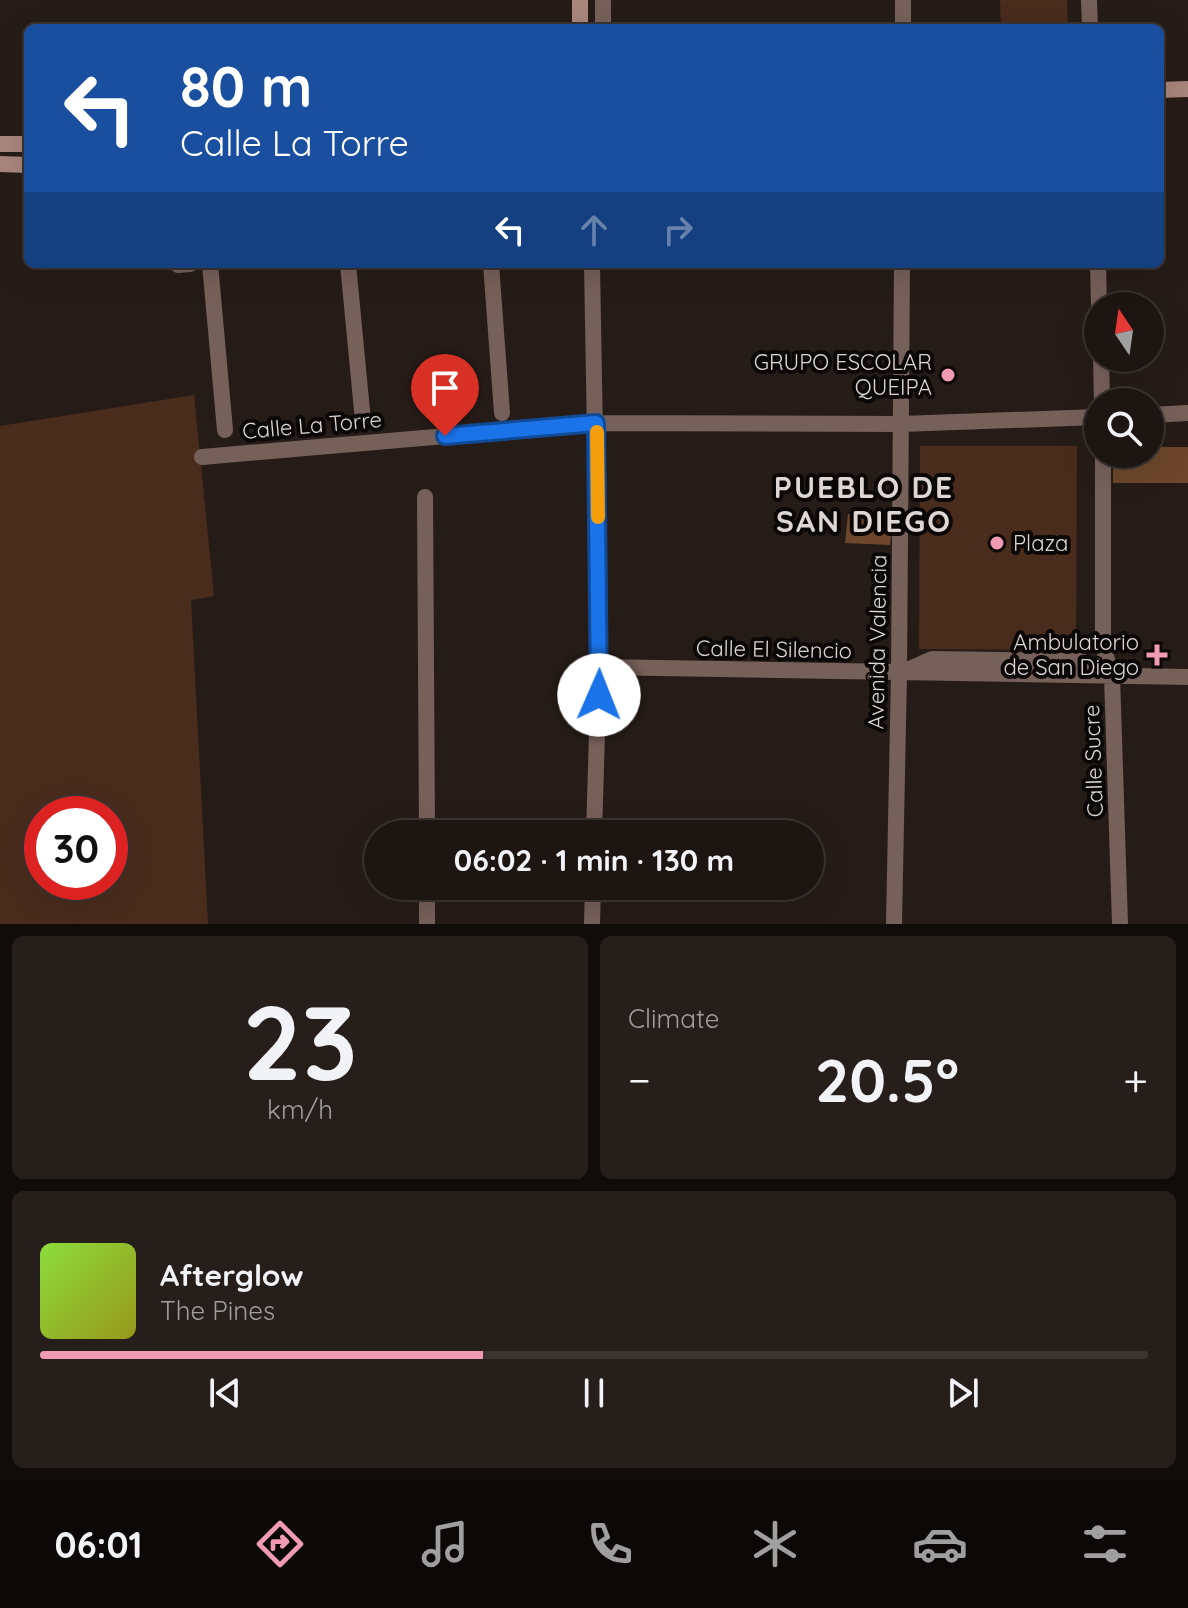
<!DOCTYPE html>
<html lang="en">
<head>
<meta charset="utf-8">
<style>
	:root { --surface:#1c1511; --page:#251e1a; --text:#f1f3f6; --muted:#a09f9f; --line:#3a3431; --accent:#f19ab3 }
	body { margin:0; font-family:Quicksand,sans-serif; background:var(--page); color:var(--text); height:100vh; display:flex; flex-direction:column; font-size:30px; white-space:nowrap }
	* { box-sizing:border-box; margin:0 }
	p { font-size:26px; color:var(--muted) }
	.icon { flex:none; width:44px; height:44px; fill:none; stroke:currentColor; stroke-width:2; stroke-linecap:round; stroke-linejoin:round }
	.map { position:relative; height:924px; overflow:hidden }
	.side { display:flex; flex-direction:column; gap:12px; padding:12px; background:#0f0c09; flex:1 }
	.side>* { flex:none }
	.banner { position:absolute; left:24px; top:24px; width:1140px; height:244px; border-radius:12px; box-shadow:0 8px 32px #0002,0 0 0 2px var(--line); background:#1a4fa0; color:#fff; overflow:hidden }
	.needle { width:52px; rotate:347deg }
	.controls { position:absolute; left:1084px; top:292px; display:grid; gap:16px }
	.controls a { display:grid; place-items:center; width:80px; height:80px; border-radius:50%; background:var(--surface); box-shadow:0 8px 32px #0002,0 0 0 2px var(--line); font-size:40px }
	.speed { position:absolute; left:24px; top:796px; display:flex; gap:16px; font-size:40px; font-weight:700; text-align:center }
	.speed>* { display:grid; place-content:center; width:104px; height:104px; border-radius:50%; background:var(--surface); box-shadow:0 8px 32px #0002,0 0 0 2px var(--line); line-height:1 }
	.speed .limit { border:12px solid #d22; background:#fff; color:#111 }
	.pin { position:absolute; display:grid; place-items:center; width:68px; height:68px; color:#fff; margin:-82px -34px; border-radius:50% 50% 50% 0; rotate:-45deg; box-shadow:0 0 8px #0007 }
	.pin .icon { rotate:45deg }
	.me { position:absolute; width:88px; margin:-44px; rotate:1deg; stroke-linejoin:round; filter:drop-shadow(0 0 6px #0008) }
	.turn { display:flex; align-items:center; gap:28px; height:168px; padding:0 24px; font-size:36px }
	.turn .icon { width:104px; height:104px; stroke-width:2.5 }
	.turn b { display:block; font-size:56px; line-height:68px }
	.lanes { display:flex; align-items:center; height:76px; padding:0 24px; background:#0003; justify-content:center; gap:40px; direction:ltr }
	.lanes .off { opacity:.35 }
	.big { font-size:60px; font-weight:700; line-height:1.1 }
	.side .card { flex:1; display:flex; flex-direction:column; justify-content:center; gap:12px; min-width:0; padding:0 28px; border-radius:12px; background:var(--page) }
	.side .dial { align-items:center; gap:0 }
	.dial b { font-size:104px; line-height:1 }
	.song { display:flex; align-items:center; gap:24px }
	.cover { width:96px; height:96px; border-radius:12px; background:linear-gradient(135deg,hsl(90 70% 55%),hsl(60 70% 35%)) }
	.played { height:8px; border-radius:4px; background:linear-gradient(90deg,var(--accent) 40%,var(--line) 40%) }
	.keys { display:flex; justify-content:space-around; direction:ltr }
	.heat { display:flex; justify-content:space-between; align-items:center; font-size:44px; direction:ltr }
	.side .tiles { flex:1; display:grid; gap:12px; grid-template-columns:1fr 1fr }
	.card:last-child { grid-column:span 2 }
	.trip { position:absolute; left:364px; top:820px; width:460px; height:80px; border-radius:40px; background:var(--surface); box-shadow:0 8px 32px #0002,0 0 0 2px var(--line); font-weight:700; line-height:80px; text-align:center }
	.tabs { display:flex; height:128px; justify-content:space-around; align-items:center; background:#0b0807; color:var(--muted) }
	.tabs .icon { width:56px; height:56px }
	.tabs .current { color:var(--accent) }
	.tabs b { font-size:36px; color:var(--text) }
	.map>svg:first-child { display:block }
	.green { fill:#4a2c1d; fill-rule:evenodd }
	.building { fill:#6d472b }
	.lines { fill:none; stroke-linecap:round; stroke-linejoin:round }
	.street { stroke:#76605a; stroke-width:16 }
	.secondary { stroke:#a9867c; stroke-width:16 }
	.route-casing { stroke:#114b97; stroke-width:20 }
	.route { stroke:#1a73e8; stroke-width:14 }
	.slow { stroke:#f59e0b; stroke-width:14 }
	.poi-dot { fill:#f19ab3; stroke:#0b0706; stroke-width:3 }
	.labels { text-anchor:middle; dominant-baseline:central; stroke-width:8; stroke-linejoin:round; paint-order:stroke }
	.poi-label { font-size:22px; fill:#ddd6d3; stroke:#0b0706; text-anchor:end }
	.street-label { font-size:22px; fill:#ddd6d3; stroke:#0b0706 }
	.district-label { font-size:30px; font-weight:bold; letter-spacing:2px; fill:#ddd6d3; stroke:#0b0706 }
</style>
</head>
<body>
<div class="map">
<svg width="1188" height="924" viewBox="0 0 1188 924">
	<rect width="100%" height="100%" fill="#261c17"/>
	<path class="green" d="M1000,0H1067L1068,28H1001Z
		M194,395L214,596L191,600L208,924H0V426ZM42,814H110V882H42Z
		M920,446H1077L1076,650L919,649Z"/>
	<path class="building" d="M1150,447H1188V483H1113V454H1150Z
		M848,514L894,517L890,545L845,543Z"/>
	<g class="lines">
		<path class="street" d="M603,0V28
			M1089,0L1090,28
			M903,28V0
			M210,264L225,430
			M348,264L363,421
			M491,264L502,413
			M592,264L599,667L594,834
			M1098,264L1099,306
			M178,265L190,264
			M1101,358L1102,402
			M1150,415L1188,413
			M1103,454V646L1112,676L1120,924
			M202,457L596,423L901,424L1098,417
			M425,497L427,834
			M599,667L1188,677
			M905,671L932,659L1080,661L1108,674
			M427,886V924
			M592,924L593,886
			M894,924L899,673L902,264"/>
		<path class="secondary" d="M580,0V28
			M1160,90L1188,89
			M0,144H28
			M0,164L28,165"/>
	</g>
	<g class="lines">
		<g class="route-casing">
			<path id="route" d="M445,436L596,423L599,695"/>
		</g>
		<use href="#route" class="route"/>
		<path class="slow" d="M597,432L598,517"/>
	</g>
	<g class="poi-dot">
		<circle cx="948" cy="375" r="8"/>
		<circle cx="997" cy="543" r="8"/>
		<path d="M1153 643h8v8h8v8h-8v8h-8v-8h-8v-8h8z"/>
	</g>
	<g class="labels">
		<g class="poi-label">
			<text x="932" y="362">GRUPO ESCOLAR<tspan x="932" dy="25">QUEIPA</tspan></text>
			<text x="1013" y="543" text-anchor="start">Plaza</text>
			<text x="1139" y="642">Ambulatorio<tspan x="1139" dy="25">de San Diego</tspan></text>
		</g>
		<g class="street-label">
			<text transform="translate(312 425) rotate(-5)">Calle La Torre</text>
			<text transform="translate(877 642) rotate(-89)">Avenida Valencia</text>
			<text transform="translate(774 649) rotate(1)">Calle El Silencio</text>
			<text transform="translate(1093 761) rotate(-92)">Calle Sucre</text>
		</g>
		<g class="district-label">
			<text x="864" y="487">PUEBLO DE<tspan x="864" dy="34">SAN DIEGO</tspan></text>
		</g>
	</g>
</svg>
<div class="controls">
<a><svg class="needle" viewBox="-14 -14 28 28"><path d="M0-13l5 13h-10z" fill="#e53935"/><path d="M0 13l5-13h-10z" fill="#a09f9f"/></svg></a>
<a><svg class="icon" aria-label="search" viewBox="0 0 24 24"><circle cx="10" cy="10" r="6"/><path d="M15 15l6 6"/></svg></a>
</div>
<div class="speed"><div class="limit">30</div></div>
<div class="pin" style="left:445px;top:436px;background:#d93025"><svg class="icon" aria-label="arrive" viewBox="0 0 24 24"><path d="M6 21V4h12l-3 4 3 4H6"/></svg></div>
<svg class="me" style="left:599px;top:695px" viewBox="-20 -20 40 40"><circle r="19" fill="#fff"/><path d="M0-13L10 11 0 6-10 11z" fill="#1a73e8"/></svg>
<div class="trip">06:02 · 1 min · 130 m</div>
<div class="banner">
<div class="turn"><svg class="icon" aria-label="left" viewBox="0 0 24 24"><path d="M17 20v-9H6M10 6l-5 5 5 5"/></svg><div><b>80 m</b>Calle La Torre</div></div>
<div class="lanes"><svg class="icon" aria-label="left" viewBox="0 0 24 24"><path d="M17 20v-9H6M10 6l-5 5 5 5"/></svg><svg class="icon off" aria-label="ahead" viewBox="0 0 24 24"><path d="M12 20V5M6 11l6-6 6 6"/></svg><svg class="icon off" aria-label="right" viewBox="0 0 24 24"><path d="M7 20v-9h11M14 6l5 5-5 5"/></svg></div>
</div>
</div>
<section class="side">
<div class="tiles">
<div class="card dial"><b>23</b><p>km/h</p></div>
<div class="card"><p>Climate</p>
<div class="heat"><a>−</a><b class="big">20.5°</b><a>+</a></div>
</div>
<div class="card">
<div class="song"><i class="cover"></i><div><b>Afterglow</b><p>The Pines</p></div></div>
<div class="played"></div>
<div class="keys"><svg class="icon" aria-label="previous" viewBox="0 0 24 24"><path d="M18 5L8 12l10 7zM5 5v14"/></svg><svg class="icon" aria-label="pause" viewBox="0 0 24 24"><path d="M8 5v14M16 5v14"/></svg><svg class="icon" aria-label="next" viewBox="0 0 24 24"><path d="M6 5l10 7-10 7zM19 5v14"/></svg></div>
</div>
</div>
</section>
<nav class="tabs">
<b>06:01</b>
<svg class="icon current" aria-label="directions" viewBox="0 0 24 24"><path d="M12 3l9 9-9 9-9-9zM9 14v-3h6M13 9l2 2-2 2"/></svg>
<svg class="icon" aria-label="music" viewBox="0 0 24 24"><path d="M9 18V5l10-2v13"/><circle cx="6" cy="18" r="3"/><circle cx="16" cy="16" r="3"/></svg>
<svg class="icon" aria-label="phone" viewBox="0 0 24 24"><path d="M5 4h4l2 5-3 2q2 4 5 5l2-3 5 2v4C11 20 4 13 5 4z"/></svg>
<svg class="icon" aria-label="climate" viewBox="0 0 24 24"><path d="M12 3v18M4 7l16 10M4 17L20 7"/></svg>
<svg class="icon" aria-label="car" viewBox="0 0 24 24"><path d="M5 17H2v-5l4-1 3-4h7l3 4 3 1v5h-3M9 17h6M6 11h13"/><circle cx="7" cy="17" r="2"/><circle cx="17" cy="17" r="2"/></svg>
<svg class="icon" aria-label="filters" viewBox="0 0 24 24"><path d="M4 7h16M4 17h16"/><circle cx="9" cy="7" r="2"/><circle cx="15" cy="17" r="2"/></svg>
</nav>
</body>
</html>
